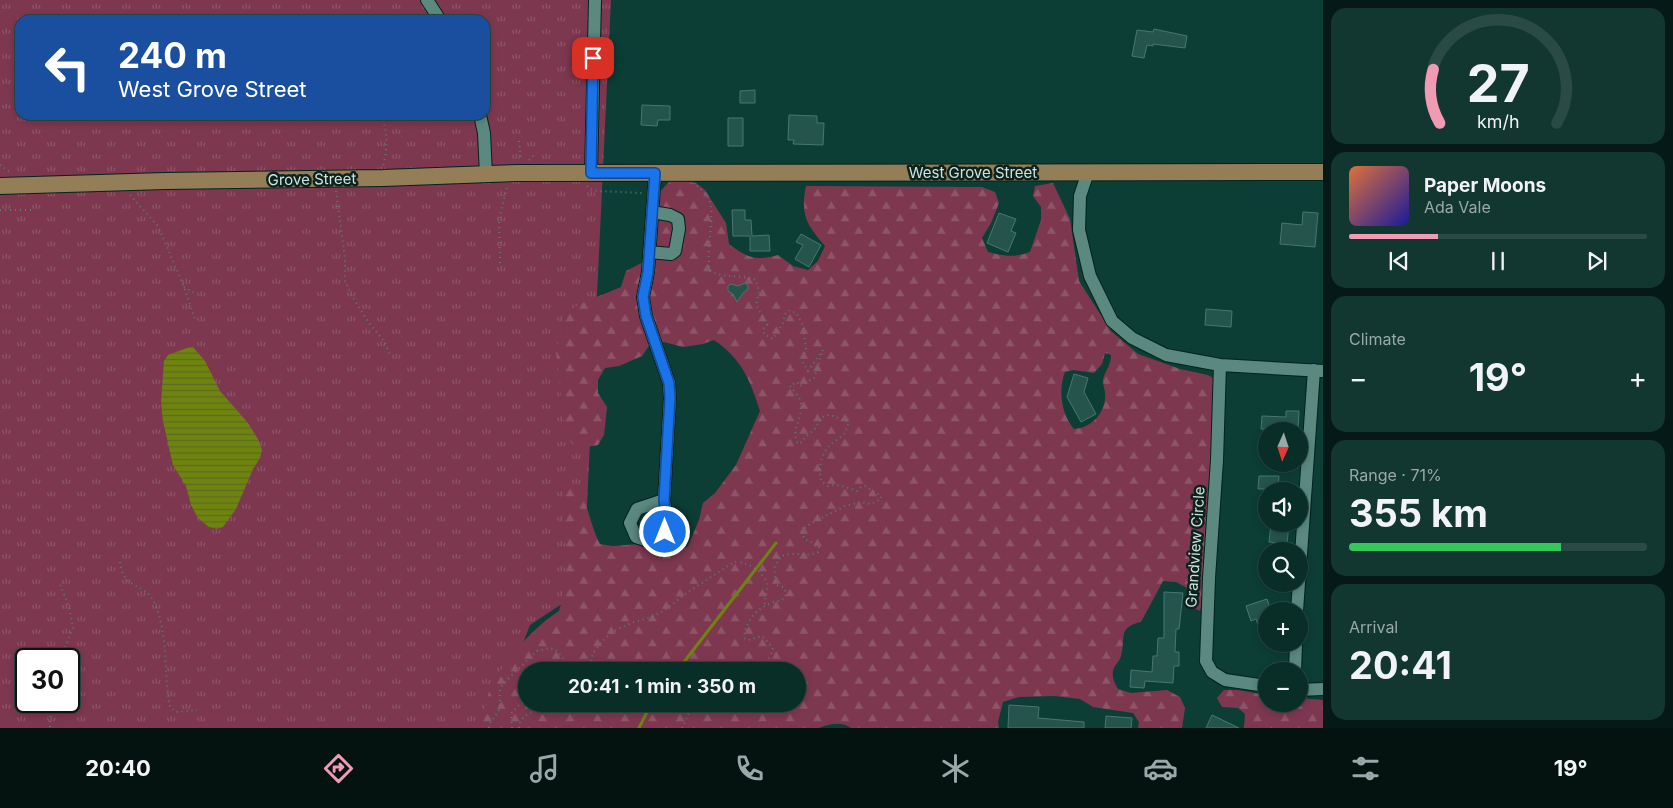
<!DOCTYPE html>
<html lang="en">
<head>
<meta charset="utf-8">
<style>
	:root { --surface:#092e28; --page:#123630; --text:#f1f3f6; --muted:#99a8a8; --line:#294a45; --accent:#f19ab4 }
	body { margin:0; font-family:Inter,sans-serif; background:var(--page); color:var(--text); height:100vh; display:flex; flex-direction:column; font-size:19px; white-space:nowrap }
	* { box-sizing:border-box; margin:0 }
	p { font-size:16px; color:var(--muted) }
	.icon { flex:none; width:28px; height:28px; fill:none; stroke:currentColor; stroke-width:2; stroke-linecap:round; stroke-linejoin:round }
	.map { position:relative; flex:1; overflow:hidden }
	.details { display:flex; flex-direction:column; gap:8px; padding:8px; background:#051916; width:350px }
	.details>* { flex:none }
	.guide { position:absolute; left:15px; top:15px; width:475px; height:105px; border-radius:15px; box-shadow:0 2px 8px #0003,0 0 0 1px var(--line); background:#1a4fa0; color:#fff; overflow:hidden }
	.needle { width:32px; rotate:183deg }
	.tools { position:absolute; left:1258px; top:422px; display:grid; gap:10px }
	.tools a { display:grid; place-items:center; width:50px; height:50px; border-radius:50%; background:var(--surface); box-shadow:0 2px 8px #0003,0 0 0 1px var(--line); font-size:25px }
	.speed { position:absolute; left:15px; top:648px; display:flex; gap:10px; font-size:25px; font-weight:700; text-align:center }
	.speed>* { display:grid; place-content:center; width:65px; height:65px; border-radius:50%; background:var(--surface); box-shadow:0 2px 8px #0003,0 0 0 1px var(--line); line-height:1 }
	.speed .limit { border:2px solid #111; border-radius:8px; background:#fff; color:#111 }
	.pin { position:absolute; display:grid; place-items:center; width:42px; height:42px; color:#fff; margin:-21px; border-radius:10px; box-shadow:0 2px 8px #0006 }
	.me { position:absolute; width:55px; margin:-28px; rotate:0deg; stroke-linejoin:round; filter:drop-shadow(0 0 4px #0008) }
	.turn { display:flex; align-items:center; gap:18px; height:105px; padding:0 20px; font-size:22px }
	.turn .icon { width:65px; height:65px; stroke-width:2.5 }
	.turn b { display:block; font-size:35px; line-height:42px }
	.big { font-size:38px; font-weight:700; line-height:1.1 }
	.details .tile { flex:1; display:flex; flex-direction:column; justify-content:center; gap:8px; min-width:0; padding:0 18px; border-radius:15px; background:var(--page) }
	.details .dial { align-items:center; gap:0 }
	.dial svg { height:130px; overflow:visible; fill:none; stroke:var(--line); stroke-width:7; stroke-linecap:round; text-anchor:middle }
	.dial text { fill:var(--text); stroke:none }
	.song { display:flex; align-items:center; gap:15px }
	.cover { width:60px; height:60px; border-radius:8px; background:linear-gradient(135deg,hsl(20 70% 55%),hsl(240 70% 35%)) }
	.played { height:5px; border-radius:2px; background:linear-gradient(90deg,var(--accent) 30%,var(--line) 30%) }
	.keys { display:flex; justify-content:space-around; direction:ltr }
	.heat { display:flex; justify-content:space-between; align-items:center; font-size:28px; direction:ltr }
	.charge { height:8px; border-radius:4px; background:linear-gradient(90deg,#34c759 71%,var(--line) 0) }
	.trip { position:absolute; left:518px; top:662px; width:288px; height:50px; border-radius:25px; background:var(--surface); box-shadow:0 2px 8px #0003,0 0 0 1px var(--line); font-weight:700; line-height:50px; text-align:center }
	.tabs { display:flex; height:80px; justify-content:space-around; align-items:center; background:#041210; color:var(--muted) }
	.tabs .icon { width:35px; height:35px }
	.tabs .on { color:var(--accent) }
	.tabs b { font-size:22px; color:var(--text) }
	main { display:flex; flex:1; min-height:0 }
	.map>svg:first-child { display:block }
	.grass { fill:url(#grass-tufts); fill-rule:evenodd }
	.forest { fill:url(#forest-firs); fill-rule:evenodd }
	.water { fill:url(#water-rules) }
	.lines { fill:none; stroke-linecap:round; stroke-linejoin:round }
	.stream { stroke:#6f840e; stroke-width:3 }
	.building { fill:#25544c; stroke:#49776e }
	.minor-casing { stroke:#00231d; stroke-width:14 }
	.major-casing { stroke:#00231d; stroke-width:18 }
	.path { stroke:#567e77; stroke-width:2; stroke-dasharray:1 4; stroke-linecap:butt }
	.minor { stroke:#5b8980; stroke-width:12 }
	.major { stroke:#937e57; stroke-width:16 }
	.route-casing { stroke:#114b97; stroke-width:12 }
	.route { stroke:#1a73e8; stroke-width:9 }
	.labels { text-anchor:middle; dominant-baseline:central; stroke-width:5; stroke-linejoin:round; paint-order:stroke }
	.street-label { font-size:15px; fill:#cce3de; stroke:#0d211d }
</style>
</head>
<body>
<main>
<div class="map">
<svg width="1323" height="728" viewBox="0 0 1323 728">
	<defs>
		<pattern id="grass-tufts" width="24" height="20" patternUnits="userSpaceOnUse" patternTransform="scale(1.25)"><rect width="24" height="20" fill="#7d3850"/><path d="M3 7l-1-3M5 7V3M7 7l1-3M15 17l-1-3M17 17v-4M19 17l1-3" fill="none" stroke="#8e5569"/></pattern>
		<pattern id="forest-firs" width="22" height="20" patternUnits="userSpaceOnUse" patternTransform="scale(1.25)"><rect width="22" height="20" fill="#7d3850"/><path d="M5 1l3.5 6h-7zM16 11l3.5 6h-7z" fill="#8e5569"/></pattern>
		<pattern id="water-rules" width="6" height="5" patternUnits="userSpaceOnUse" patternTransform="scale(1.25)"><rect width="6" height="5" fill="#6f840e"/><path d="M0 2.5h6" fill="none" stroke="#5b6a23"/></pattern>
	</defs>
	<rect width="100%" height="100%" fill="#0c3e36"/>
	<path class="grass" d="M0,0H611L583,590L530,625L490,728H0ZM20,20H485V115H20ZM26,659H69V701H26Z"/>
	<path class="forest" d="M672,179L696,183L705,190L726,223L729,244C747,258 756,261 778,255L793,266L808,270L818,261L825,246C807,225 800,216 806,186L982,187L995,192L999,203L991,223L982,238L988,252C1003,256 1015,258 1030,252L1041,220V207L1033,196L1035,186L1053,183L1070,219L1079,281L1111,331L1138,354L1180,369L1208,375L1216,380L1204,593L1200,611L1194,608L1191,590L1176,582L1163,581L1141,622C1117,627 1126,638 1121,656C1120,660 1117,663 1115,666C1110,674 1114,682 1118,689L1131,693L1167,690L1180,697L1185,708L1182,728H1138L1139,722L1133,713L1093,707L1080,699L1055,696L1019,697L1003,702L998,722L999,728H851C842,721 829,724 819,728H479C485,715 485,699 491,687C504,660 535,626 559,611C566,590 566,568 565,545C565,525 556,502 569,484L577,485C588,503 590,525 600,544L613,546L639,544L659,551H678L688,546L699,520L703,503L715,493L736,465L760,411C750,380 742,359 714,340L703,344L683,347L664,342L651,343L642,356L619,366L605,368L598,380V393L607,407L604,435L598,445L582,448L572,444L565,428L556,352L563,318L577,305L621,287L626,271L659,254C654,244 650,219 651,207C652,199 666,185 672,179ZM1105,353L1111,355C1111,366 1105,370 1103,380C1103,385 1104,387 1105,392C1107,411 1093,428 1074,429C1061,414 1058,390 1065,372L1073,370L1094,373L1102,364ZM526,671H796V704H526Z
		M1224,690H1238L1266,695V704H1299V698L1323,700V728H1244L1245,714L1238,708L1222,707L1217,698Z"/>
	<path class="water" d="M193,347L205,361L220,391L248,423L259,441L262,450L260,458L253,469L236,509L223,527L217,529L209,527L198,518L191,505L186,486L173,465L163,421L161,402L164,361L168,355L187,348Z"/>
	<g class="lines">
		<path class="stream" d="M677,671L776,543
			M639,728L651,704"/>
	</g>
	<path class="building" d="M1154,29L1187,36L1185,48L1153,44V46L1147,45L1144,58L1132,56L1137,30L1153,32Z
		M755,90V103H740V91Z
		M642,105L670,106V120H658L657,126L641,125Z
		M789,115L817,116V123H824L823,145L793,144L794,140H788Z
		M728,118H743V146H728Z
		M732,210H745V220H751L752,236L769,235L770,251H750V236H733Z
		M1303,212L1318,213L1315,247L1280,244L1282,223L1302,225Z
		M999,213L1016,219L1011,231L1016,233L1008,252L987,243Z
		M801,234L821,245L809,267L795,259L803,245L796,242Z
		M745,283L748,286V289L743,293L737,302L733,294L728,291V286L731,284L738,286Z
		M1206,309L1232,311L1231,327L1205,325Z
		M1074,374L1088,378L1084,392L1096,414L1081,422L1067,397Z
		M1286,411H1299L1298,431L1261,429L1262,416L1286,417Z
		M1259,476H1279L1278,489H1258Z
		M1271,524H1289L1287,544L1269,542Z
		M1164,592L1183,593L1179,629H1176L1175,652H1179V666H1174L1173,683L1145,681L1144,688L1130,687L1131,670L1152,672L1153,656H1157L1158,638H1164Z
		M1267,599L1271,611H1266L1265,645L1256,619L1251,621L1246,606Z
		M1009,705L1039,707L1038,718L1084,722V728H1008Z
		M1212,715L1239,728H1206Z
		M1106,716L1132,718L1131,728H1105Z"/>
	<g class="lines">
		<g class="minor-casing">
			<path id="minor" d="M427,0L440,20
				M480,115L484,133L486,175
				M1088,172L1080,196L1079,230L1090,276L1112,321L1132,338L1166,355L1220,365L1323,371
				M591,173L595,0
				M655,173L648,272L643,297L646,316L669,383L670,398L664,500L667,524L665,532L657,539L648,541L636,537L630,523L637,509L664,500
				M649,252L671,254L675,251L679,229L678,219L670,215L652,212
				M1220,365L1217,460L1209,578L1206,661L1212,672L1225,680L1266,686
				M1297,611L1314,370
				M1295,671L1296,644
				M1299,690L1323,689"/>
		</g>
		<g class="major-casing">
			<path id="major" d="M0,186L165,181L383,178L517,173L1323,172"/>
		</g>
		<path class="path" d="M381,115C388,133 388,147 383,166
			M519,141L521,161
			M529,160L535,154
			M0,165L11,173
			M587,186L590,189L597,191L643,193
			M697,186C703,190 710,199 711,206C713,227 706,249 710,271C726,279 739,274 756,280L759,292L756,305L767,325L763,329L764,334L773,339L783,323L785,314L790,310L797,314L803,326L806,349L802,361L808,371L823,350L814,378L800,386L797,382L790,386C794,391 801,398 801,404C803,418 790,431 798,444L802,442L806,436L814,430L822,417L827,415L833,416L849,422C847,426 846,431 844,434C840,438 835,441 831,444C821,454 817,469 822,482L828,486C838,483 848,488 857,491L861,487L865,486L881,496V499L871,504L861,502L845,506L810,524L805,528L802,534C805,540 807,542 814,542L819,547L818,552C807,558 795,551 781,556L774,568L776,585L783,587L786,592L785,598C781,601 779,601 774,602C758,607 745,621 744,638L748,640L762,636L773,648C768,669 755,663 741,671
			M336,191L345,259V281L352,296L369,323L384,341L390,355
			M130,195L157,225L161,233L184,287L196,322
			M0,210H34
			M500,263L499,219L507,187
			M184,287L194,293
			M120,562C123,591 145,581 155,604C169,636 163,673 170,707L176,712L197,710
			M60,585L69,606L73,628L60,659
			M589,671L593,653L605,638L616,630L634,622L652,617L665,610L688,592L734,562C737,562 743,562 746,564C754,566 768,578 767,587C767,595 764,599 765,607
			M50,701V728
			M574,704L578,709L583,711L587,704
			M489,728C490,719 496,717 499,710C502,702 497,693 502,685L537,651L550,648L556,650L565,660L569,671
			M512,728L511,714L521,703L526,702
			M519,728C519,719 527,714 534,711L533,704
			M682,728L689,713L700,704"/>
		<use href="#minor" class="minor"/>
		<use href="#major" class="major"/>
	</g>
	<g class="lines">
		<g class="route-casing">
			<path id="route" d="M593,58L591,173H655L648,272L643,297L646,316L669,383L670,398L664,500L667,524L665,532"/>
		</g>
		<use href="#route" class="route"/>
	</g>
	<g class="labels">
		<g class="street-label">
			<text x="973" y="172">West Grove Street</text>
			<text transform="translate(312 179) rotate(-1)">Grove Street</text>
			<text transform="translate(1195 547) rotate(-86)">Grandview Circle</text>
		</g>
	</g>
</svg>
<div class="tools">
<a><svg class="needle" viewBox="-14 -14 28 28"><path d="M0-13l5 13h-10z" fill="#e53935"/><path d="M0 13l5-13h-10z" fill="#99a8a8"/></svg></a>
<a><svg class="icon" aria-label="sound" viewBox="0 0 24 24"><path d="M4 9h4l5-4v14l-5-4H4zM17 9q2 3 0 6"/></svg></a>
<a><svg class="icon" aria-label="search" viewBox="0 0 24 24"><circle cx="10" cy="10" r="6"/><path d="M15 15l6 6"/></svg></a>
<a>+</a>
<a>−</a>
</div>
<div class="speed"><div class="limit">30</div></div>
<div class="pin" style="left:593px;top:58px;background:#d93025"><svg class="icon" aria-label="arrive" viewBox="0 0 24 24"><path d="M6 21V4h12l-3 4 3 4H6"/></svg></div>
<svg class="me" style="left:665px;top:532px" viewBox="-20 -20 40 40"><circle r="17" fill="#1a73e8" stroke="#fff" stroke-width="3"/><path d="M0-11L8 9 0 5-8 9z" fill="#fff"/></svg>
<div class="trip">20:41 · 1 min · 350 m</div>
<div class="guide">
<div class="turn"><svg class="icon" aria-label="left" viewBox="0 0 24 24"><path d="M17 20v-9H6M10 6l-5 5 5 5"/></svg><div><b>240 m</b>West Grove Street</div></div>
</div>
</div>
<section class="details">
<div class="tile dial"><svg viewBox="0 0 100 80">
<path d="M14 69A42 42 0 1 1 86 69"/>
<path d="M14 69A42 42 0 0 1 10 36" stroke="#f19ab4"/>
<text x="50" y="56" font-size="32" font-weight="700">27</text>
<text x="50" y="72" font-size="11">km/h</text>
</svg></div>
<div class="tile">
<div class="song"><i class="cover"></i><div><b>Paper Moons</b><p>Ada Vale</p></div></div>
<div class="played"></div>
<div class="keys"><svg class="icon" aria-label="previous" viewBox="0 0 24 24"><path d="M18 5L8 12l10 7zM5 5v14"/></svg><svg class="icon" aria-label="pause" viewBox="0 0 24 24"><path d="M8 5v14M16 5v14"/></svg><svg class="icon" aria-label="next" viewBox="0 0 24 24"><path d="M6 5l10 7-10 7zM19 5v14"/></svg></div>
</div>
<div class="tile"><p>Climate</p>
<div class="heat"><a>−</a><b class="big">19°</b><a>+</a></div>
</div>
<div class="tile"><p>Range · 71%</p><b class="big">355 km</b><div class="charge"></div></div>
<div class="tile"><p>Arrival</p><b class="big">20:41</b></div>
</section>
</main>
<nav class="tabs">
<b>20:40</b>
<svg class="icon on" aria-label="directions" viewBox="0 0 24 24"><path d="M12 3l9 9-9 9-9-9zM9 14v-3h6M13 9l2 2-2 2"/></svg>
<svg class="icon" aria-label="music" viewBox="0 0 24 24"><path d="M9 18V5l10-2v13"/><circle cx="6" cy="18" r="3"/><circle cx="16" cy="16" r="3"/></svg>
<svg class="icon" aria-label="phone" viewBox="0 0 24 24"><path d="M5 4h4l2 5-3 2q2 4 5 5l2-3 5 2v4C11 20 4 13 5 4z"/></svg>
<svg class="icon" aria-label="climate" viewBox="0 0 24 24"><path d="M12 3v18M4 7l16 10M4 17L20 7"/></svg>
<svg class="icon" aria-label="car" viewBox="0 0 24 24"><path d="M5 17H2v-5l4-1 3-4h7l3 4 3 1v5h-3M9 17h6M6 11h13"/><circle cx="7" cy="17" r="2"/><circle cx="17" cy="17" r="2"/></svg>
<svg class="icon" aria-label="filters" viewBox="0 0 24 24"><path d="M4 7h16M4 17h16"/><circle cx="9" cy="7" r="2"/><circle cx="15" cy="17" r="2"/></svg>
<b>19°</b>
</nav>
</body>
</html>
